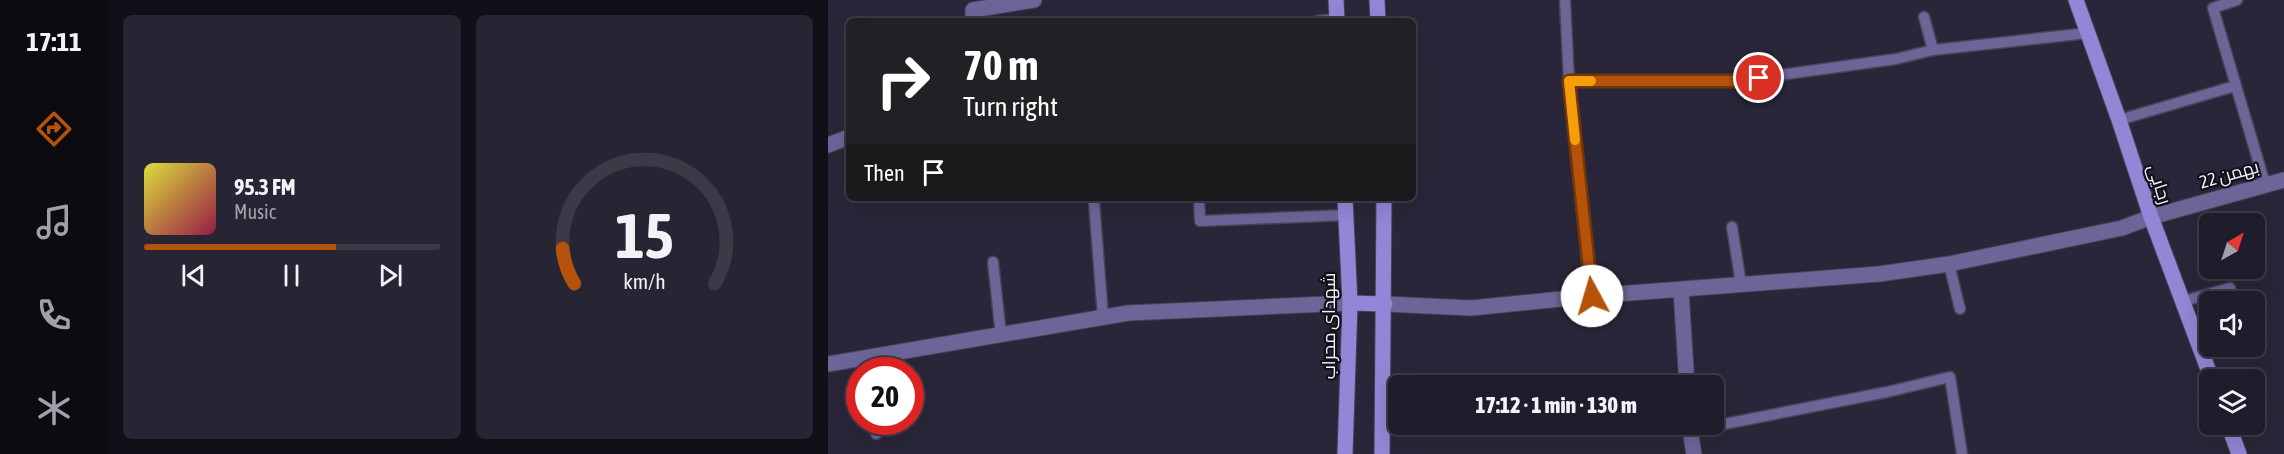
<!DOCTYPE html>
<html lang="en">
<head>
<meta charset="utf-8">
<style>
	:root { --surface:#1f1c2b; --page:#272533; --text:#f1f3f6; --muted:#a1a1a9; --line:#3c3a47; --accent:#b45309 }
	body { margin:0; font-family:"Asap Condensed",Cairo,sans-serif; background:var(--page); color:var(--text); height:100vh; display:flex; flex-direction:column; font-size:22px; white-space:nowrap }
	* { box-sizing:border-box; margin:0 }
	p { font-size:20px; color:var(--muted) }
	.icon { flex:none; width:33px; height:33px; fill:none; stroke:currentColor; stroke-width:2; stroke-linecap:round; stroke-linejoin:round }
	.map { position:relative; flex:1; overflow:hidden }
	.details { display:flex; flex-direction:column; gap:15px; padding:15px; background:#110f18; width:720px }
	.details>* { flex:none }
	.banner { position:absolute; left:18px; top:18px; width:570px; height:183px; border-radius:9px; box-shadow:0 6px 24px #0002,0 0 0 2px var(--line); background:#202124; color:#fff; overflow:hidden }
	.needle { width:39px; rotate:39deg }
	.tools { position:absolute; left:1371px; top:213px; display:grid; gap:12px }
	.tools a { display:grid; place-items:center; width:66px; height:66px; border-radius:9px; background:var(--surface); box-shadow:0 6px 24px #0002,0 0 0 2px var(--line); font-size:30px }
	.speed { position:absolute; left:18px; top:357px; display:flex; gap:12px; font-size:30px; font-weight:700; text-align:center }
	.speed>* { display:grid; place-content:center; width:78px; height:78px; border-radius:50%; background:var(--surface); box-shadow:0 6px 24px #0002,0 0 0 2px var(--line); line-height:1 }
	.speed .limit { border:9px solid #d22; background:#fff; color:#111 }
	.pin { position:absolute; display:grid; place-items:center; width:51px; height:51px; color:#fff; margin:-26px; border:3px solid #fff; border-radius:50%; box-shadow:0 2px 6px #0007 }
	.me { position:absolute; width:66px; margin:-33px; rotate:354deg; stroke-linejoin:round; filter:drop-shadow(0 0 4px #0008) }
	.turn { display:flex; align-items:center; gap:21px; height:126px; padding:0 18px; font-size:27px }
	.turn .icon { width:78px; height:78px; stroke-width:2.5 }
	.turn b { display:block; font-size:42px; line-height:51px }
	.then { display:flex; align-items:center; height:57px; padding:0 18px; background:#0003; gap:12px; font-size:22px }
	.details .tile { flex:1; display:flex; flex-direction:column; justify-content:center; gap:9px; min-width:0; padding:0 21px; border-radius:9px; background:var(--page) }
	.details .dial { align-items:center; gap:0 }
	.dial svg { height:156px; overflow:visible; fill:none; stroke:var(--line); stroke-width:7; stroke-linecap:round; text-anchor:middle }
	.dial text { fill:var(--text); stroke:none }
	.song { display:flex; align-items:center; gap:18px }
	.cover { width:72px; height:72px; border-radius:9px; background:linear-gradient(135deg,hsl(60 70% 55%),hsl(340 70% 35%)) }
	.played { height:6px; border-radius:3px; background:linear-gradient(90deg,var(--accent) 65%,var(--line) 65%) }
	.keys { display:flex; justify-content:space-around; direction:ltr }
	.details .tiles { flex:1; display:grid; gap:15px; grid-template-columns:repeat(2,1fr) }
	.trip { position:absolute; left:560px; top:375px; width:336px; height:60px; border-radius:9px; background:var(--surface); box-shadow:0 6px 24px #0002,0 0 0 2px var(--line); font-weight:800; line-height:60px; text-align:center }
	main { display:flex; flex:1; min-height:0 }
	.tabs { display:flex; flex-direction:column; width:108px; justify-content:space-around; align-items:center; background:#0c0b11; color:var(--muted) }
	.tabs .icon { width:42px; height:42px }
	.tabs .selected { color:var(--accent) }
	.tabs b { font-size:27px; color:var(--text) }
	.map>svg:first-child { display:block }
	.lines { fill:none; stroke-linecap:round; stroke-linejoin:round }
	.lane-casing { stroke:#454355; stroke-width:13 }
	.street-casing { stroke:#454355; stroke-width:17 }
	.secondary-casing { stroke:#454355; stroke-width:17 }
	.lane { stroke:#6d6598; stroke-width:10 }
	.street { stroke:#6d6598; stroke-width:15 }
	.secondary { stroke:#9485d7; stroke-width:15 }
	.route-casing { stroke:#753606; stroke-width:15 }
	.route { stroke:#b45309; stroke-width:10 }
	.slow { stroke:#f59e0b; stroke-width:10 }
	.labels { text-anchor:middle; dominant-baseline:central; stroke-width:4.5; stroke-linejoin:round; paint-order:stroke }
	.street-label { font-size:18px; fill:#f3f2fe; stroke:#121119 }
</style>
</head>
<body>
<main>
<nav class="tabs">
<b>17:11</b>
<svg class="icon selected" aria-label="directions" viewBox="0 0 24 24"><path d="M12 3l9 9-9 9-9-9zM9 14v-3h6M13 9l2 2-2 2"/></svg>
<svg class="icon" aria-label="music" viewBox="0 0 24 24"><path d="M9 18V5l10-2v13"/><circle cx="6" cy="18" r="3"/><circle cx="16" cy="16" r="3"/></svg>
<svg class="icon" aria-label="phone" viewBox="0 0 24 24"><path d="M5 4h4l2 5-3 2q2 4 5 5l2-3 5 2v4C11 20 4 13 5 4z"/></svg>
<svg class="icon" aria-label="climate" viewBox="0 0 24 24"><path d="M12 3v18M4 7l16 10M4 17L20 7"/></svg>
</nav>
<section class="details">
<div class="tiles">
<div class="tile">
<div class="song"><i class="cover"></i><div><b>95.3 FM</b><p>Music</p></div></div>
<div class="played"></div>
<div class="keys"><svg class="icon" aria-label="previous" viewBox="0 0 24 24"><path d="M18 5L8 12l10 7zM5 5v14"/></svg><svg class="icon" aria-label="pause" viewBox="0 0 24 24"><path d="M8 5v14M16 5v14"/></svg><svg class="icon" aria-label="next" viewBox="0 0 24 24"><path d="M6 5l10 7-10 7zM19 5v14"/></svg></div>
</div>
<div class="tile dial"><svg viewBox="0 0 100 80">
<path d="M14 69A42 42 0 1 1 86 69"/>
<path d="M14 69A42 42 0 0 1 8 51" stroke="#b45309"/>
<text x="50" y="56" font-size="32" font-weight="700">15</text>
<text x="50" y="72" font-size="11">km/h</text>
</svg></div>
</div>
</section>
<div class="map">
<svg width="1456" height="454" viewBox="0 0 1456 454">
	<rect width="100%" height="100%" fill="#292639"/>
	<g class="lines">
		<g class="lane-casing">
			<path id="lane" d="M737,0L741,81L763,296
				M1409,0L1385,8L1437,184
				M1096,17L1105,50
				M489,21L509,19
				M741,81H908L1068,59L1105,50L1260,33
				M1291,120L1407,86
				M371,198L372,221L518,215
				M266,202L275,317
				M904,227L913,284
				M165,262L173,335
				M1121,264L1132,309
				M1356,301L1402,288
				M36,358L38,370
				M46,422L48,434
				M861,431L1059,392L1122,377L1134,454"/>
		</g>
		<g class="street-casing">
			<path id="street" d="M145,21V10L206,0
				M0,145L21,137
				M853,290L859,386
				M557,304L643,308L763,296L1051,274L1121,264L1294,228L1323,217L1456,180
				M0,364L300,313L522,303
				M861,424L866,454"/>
		</g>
		<g class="secondary-casing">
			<path id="secondary" d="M508,0L509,21
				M549,0L550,21
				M1248,0L1291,120L1323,217L1384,380
				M522,303L557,304
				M1400,424L1411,454
				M517,454L522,303L517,198
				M554,454L556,198"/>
		</g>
		<use href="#lane" class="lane"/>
		<use href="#street" class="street"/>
		<use href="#secondary" class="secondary"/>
	</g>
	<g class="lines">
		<g class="route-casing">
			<path id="route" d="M764,296L741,81H908L931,78"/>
		</g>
		<use href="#route" class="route"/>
		<path class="slow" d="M747,140L741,81H763"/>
	</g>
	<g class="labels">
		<g class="street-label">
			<text transform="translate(1401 174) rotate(-16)">22 بهمن</text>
			<text transform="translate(1332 184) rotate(72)">رجایی</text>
			<text transform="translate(500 326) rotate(-90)">شهدای محراب</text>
		</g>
	</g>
</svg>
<div class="tools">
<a><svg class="needle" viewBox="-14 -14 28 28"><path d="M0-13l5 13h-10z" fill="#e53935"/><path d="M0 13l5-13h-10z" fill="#a1a1a9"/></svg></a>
<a><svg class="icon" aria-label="sound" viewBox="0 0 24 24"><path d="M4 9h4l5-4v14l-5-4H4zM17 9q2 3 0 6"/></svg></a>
<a><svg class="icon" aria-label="layers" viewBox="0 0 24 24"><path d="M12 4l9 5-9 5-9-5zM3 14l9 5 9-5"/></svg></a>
</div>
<div class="speed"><div class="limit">20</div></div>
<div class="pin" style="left:931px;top:78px;background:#d93025"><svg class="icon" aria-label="arrive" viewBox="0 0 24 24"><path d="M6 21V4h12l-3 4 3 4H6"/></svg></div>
<svg class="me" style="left:764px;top:296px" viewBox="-20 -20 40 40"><circle r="19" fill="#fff"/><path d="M0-13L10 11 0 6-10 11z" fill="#b45309"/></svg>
<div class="trip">17:12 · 1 min · 130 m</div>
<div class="banner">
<div class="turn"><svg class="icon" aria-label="right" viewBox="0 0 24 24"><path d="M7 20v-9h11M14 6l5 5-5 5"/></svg><div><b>70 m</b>Turn right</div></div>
<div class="then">Then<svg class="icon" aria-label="arrive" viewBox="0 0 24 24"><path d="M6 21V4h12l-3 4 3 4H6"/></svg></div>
</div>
</div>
</main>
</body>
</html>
